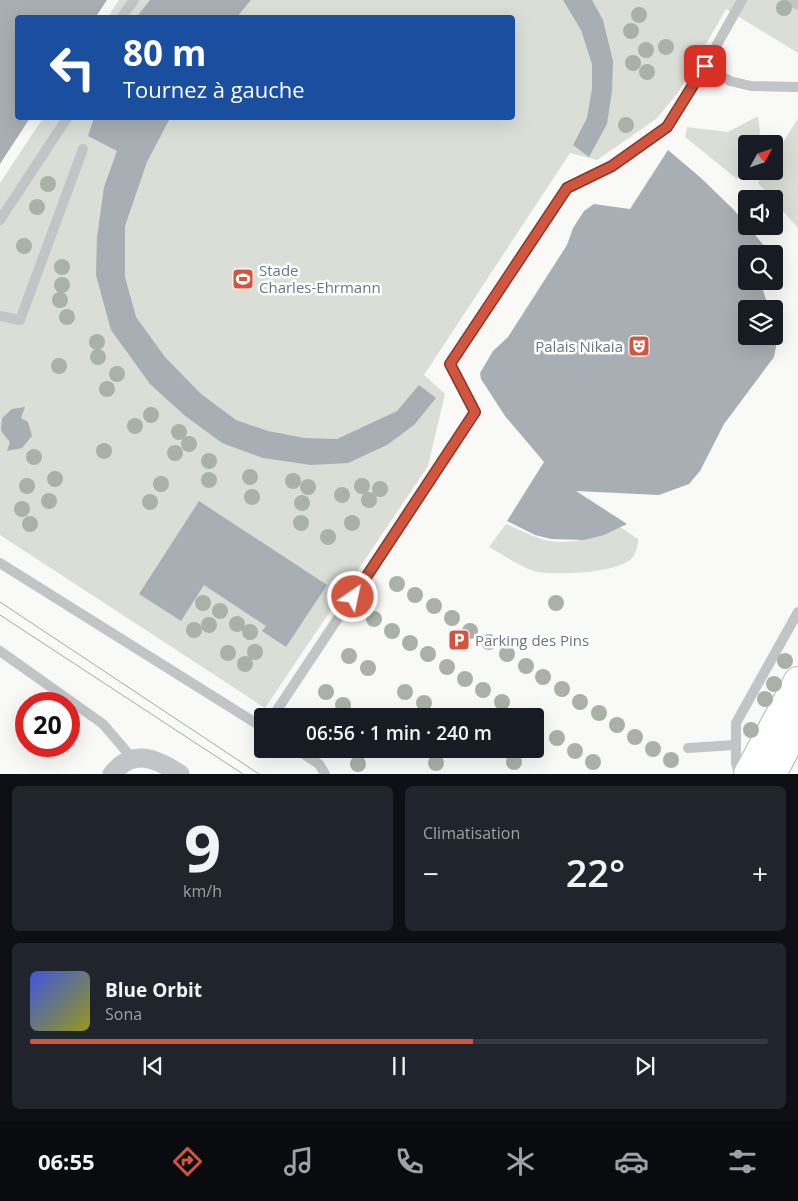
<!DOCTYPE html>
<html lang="fr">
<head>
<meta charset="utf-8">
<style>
	:root { --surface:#171b24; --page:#20242c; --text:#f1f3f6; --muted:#9ea1a6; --line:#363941; --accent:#d2553f }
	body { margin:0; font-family:"Open Sans",sans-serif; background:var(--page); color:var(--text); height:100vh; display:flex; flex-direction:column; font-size:19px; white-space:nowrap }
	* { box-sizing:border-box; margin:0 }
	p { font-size:16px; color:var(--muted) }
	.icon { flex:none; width:28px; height:28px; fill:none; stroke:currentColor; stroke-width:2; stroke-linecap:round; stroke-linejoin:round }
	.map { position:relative; height:774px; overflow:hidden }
	.side { display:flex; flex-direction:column; gap:12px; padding:12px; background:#0d0f14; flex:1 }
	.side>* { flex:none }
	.hud { position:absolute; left:15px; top:15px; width:500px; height:105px; border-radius:5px; box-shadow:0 5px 20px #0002; background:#1a4fa0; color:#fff; overflow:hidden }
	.needle { width:32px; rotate:50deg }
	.tools { position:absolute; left:738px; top:135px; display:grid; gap:10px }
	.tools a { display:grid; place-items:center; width:45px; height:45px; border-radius:5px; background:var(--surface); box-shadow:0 5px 20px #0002; font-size:25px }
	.speed { position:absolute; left:15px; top:692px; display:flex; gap:10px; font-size:25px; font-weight:700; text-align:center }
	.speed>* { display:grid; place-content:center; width:65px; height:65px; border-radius:50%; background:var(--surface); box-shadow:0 5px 20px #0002; line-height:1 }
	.speed .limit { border:8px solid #d22; background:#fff; color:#111 }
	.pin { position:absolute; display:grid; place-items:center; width:42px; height:42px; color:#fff; margin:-21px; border-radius:10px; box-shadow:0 2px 8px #0006 }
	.me { position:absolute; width:55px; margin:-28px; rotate:34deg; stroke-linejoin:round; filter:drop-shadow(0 0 4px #0008) }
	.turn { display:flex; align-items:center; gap:18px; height:105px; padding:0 25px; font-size:22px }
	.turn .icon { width:65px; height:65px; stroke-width:2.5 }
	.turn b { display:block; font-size:35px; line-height:42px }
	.big { font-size:38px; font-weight:600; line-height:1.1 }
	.side .card { flex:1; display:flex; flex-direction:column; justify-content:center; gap:8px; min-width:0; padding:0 18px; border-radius:8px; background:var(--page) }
	.side .dial { align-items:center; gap:0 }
	.dial b { font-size:65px; line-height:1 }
	.song { display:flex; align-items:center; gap:15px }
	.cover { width:60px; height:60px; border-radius:8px; background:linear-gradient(135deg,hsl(230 70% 55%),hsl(60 70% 35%)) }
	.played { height:5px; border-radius:2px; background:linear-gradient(90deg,var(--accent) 60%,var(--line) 60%) }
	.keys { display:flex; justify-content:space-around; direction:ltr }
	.heat { display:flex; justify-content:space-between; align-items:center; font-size:28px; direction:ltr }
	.side .tiles { flex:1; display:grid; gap:12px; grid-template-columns:1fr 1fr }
	.card:last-child { grid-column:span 2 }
	.trip { position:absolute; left:254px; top:708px; width:290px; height:50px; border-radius:5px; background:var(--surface); box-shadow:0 5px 20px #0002; font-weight:600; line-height:50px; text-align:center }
	.tab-bar { display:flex; height:80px; justify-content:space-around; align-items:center; background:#090b0e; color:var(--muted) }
	.tab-bar .icon { width:35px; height:35px }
	.tab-bar .on { color:var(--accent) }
	.tab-bar b { font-size:22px; color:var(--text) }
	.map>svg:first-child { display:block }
	.green { fill:#daded7 }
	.building { fill:#a7afb4 }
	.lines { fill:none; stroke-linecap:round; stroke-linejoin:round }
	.primary-casing { stroke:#b3b8bb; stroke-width:30 }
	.lane { stroke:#c1c5c8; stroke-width:10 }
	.street { stroke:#c1c5c8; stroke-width:19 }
	.primary { stroke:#fff; stroke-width:28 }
	.tram { stroke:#a1a8ac; stroke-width:1 }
	.tree { fill:#aab2a8 }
	.route-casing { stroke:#883729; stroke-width:12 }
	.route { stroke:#d2553f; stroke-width:9 }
	.labels { text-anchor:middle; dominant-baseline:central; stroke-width:5; stroke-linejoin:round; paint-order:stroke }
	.poi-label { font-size:15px; fill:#67777f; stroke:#fff; text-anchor:start }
</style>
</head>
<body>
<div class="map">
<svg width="798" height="774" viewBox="0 0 798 774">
	<rect width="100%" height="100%" fill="#f9f9f8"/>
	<path class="green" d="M119,0H798V53L726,9L678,93L656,119L597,160L570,153L424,375L445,394L428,466L265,708L0,535V183L43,118H512V18L108,17Z
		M758,116L760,132L758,144H746V165L737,179L685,137L687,127L728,132Z
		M798,118V228L758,183L765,171H774V157Z
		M506,524C517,528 529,535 541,539C567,547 597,537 620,527L638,539C638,547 636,555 630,560C614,573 554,576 534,571C519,566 503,555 489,547Z"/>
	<path class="building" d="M0,0H107L95,18H18V118H30L0,164Z
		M150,0H251L236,18H136Z
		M563,0H592L603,20L613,61L612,91L607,124L589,157L573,145L587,118L592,89V64L581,30Z
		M94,118H170L147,162L125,226V277L136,317L165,357L201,394L236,420L268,431L304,438L337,439L397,411L419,385L436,398L414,425L387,445L348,463L311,465L263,458L222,443L184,415L150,384L111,330L96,275L97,237L104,187L117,151L88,136Z
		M668,150L701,178L734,210L771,254H754L750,251L751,254H746V281H760L769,309H746V336H774V323L777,341L774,357L724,424L700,471L689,484L659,495L576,491L627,524L604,535L584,540L551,539L535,535L507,521L544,462L505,416L481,379L480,373L493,351L508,337L567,245L573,228L584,211L594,204L630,209Z
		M25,407L21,418L28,422L32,436L22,448L7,451L10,442L1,431L2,418L12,409Z
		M199,501L327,585L286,647L262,631L266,626L204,585L181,621L139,594Z"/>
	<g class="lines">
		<g class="primary-casing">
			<path id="primary" d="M748,774L798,681
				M772,774L798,725"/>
		</g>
		<path class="lane" d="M789,0L798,5
			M121,18L134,0
			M705,66L742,0
			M0,220L67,118
			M0,316L20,320L83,149
			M0,563L262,727
			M0,651L103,724L132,758
			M273,716L475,412L450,364L567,188L612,166L667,127L705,66L730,81L751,86L798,87
			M688,748L735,745
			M296,749L319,764L325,774
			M739,774L736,763V723L798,612"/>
		<path class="street" d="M112,774C133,748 156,758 180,774"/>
		<use href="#primary" class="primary"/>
		<path class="tram" d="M0,602L259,774
			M0,615L243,774"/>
	</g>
	<g class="tree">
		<circle cx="784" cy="8" r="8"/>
		<circle cx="639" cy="15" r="8"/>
		<circle cx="631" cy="31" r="8"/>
		<circle cx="666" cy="47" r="8"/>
		<circle cx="646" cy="50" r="8"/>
		<circle cx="633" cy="63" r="8"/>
		<circle cx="647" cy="72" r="8"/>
		<circle cx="626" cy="125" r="8"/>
		<circle cx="48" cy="184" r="8"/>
		<circle cx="37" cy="207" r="8"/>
		<circle cx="24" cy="246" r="8"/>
		<circle cx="62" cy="267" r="8"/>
		<circle cx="62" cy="285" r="8"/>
		<circle cx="60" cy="300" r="8"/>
		<circle cx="67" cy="317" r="8"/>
		<circle cx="97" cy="342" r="8"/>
		<circle cx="98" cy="357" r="8"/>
		<circle cx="59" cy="366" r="8"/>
		<circle cx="117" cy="374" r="8"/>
		<circle cx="107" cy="389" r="8"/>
		<circle cx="151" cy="415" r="8"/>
		<circle cx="135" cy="426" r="8"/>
		<circle cx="179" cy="432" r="8"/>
		<circle cx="189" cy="444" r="8"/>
		<circle cx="104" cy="451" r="8"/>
		<circle cx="175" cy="453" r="8"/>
		<circle cx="34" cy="457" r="8"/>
		<circle cx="209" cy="461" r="8"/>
		<circle cx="250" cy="477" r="8"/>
		<circle cx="55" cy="479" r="8"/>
		<circle cx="209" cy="480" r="8"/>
		<circle cx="293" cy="481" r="8"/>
		<circle cx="161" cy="484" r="8"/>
		<circle cx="27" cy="486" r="8"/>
		<circle cx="362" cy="486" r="8"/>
		<circle cx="308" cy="487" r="8"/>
		<circle cx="380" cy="489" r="8"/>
		<circle cx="342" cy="495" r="8"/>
		<circle cx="252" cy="497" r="8"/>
		<circle cx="369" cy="500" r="8"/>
		<circle cx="49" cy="501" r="8"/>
		<circle cx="150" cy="502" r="8"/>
		<circle cx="302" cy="503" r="8"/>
		<circle cx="22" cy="509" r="8"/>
		<circle cx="301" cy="523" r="8"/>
		<circle cx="352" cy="523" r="8"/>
		<circle cx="30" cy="524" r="8"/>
		<circle cx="328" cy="537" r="8"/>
		<circle cx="397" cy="584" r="8"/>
		<circle cx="415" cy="595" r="8"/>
		<circle cx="203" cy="603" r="8"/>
		<circle cx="556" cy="603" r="8"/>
		<circle cx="434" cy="606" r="8"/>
		<circle cx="220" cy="611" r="8"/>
		<circle cx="452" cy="618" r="8"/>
		<circle cx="374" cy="619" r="8"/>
		<circle cx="237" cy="624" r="8"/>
		<circle cx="209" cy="625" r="8"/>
		<circle cx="194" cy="630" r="8"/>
		<circle cx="392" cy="631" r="8"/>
		<circle cx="470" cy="631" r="8"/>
		<circle cx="250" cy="632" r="8"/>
		<circle cx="489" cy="642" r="8"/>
		<circle cx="410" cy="643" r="8"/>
		<circle cx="255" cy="652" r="8"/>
		<circle cx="228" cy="653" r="8"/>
		<circle cx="428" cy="654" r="8"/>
		<circle cx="507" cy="654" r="8"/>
		<circle cx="349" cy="656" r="8"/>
		<circle cx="785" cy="661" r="8"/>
		<circle cx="245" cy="664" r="8"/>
		<circle cx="526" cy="666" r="8"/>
		<circle cx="447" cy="667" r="8"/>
		<circle cx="368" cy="668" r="8"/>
		<circle cx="543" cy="677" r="8"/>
		<circle cx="465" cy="679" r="8"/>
		<circle cx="774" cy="684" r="8"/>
		<circle cx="562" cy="689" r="8"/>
		<circle cx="483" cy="690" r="8"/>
		<circle cx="326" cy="692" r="8"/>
		<circle cx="405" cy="692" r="8"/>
		<circle cx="765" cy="699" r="8"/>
		<circle cx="502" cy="702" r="8"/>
		<circle cx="580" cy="702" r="8"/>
		<circle cx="424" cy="703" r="8"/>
		<circle cx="343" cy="705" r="8"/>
		<circle cx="599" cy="713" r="8"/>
		<circle cx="617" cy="725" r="8"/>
		<circle cx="751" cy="730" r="8"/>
		<circle cx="635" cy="737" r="8"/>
		<circle cx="557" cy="738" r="8"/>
		<circle cx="653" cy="749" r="8"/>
		<circle cx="575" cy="751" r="8"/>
		<circle cx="671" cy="760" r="8"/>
		<circle cx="514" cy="762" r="8"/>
		<circle cx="593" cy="762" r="8"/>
		<circle cx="436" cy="763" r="8"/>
		<circle cx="358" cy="764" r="8"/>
	</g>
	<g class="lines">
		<g class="route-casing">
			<path id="route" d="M353,597L475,412L450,364L567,188L612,166L667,127L705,66"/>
		</g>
		<use href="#route" class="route"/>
	</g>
	<defs>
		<g id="stadium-square" transform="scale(1.125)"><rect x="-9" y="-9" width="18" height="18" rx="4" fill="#d2553f" stroke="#fff"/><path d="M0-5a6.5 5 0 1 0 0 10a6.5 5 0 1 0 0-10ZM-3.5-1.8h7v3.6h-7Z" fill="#fff"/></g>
		<g id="theatre-square" transform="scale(1.125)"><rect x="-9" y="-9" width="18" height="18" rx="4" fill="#d2553f" stroke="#fff"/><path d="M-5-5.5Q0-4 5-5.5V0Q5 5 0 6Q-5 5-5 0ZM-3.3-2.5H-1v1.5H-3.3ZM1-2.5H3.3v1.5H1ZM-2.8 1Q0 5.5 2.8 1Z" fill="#fff"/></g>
		<g id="parking-square" transform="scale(1.125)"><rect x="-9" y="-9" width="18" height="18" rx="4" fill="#d2553f" stroke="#fff"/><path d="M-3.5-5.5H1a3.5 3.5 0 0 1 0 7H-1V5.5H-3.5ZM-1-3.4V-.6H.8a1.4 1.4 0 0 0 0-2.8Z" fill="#fff"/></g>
	</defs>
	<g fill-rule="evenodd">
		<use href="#stadium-square" x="243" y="279"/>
		<use href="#theatre-square" x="639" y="346"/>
		<use href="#parking-square" x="459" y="640"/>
	</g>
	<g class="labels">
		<g class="poi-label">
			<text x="259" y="270">Stade<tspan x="259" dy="17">Charles-Ehrmann</tspan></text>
			<text x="623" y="346" text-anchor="end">Palais Nikaia</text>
			<text x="475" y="640">Parking des Pins</text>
		</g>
	</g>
</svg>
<div class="tools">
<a><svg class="needle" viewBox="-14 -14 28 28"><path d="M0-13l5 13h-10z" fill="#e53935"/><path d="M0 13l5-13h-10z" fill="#9ea1a6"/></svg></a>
<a><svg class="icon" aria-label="sound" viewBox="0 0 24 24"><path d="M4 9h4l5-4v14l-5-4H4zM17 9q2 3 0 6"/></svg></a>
<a><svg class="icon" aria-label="search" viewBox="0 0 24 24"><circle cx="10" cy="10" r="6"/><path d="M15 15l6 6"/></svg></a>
<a><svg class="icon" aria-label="layers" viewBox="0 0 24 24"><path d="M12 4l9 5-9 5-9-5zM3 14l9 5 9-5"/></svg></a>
</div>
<div class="speed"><div class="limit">20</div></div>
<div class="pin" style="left:705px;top:66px;background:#d93025"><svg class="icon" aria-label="arrive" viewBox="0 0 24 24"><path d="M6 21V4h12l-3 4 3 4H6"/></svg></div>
<svg class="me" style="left:353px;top:597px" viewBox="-20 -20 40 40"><circle r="17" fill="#d2553f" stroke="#fff" stroke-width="3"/><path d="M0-11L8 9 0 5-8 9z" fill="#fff"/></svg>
<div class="trip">06:56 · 1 min · 240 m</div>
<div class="hud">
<div class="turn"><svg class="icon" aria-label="left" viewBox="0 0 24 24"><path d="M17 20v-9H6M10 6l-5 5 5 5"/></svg><div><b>80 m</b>Tournez à gauche</div></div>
</div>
</div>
<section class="side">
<div class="tiles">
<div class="card dial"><b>9</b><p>km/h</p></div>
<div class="card"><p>Climatisation</p>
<div class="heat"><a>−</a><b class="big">22°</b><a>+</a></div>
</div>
<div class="card">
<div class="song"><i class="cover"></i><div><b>Blue Orbit</b><p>Sona</p></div></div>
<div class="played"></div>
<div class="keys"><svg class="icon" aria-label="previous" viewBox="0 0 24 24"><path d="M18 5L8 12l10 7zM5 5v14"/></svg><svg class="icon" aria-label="pause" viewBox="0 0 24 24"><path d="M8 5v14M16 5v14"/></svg><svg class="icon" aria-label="next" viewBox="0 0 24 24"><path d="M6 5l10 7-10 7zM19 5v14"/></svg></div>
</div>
</div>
</section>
<nav class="tab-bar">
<b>06:55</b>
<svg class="icon on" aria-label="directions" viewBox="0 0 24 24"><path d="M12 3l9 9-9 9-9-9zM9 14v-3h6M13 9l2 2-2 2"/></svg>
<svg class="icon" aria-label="music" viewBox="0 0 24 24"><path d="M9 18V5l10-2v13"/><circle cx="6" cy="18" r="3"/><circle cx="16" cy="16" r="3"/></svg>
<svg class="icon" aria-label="phone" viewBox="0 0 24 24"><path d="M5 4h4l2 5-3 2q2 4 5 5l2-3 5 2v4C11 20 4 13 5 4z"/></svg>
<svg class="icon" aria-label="climate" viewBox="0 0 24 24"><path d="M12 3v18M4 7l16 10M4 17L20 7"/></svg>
<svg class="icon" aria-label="car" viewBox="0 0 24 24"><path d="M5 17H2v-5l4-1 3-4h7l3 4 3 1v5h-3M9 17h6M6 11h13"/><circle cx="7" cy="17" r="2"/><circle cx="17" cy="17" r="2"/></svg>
<svg class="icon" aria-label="filters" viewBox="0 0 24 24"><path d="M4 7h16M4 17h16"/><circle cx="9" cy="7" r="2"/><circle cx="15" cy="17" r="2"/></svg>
</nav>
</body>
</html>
